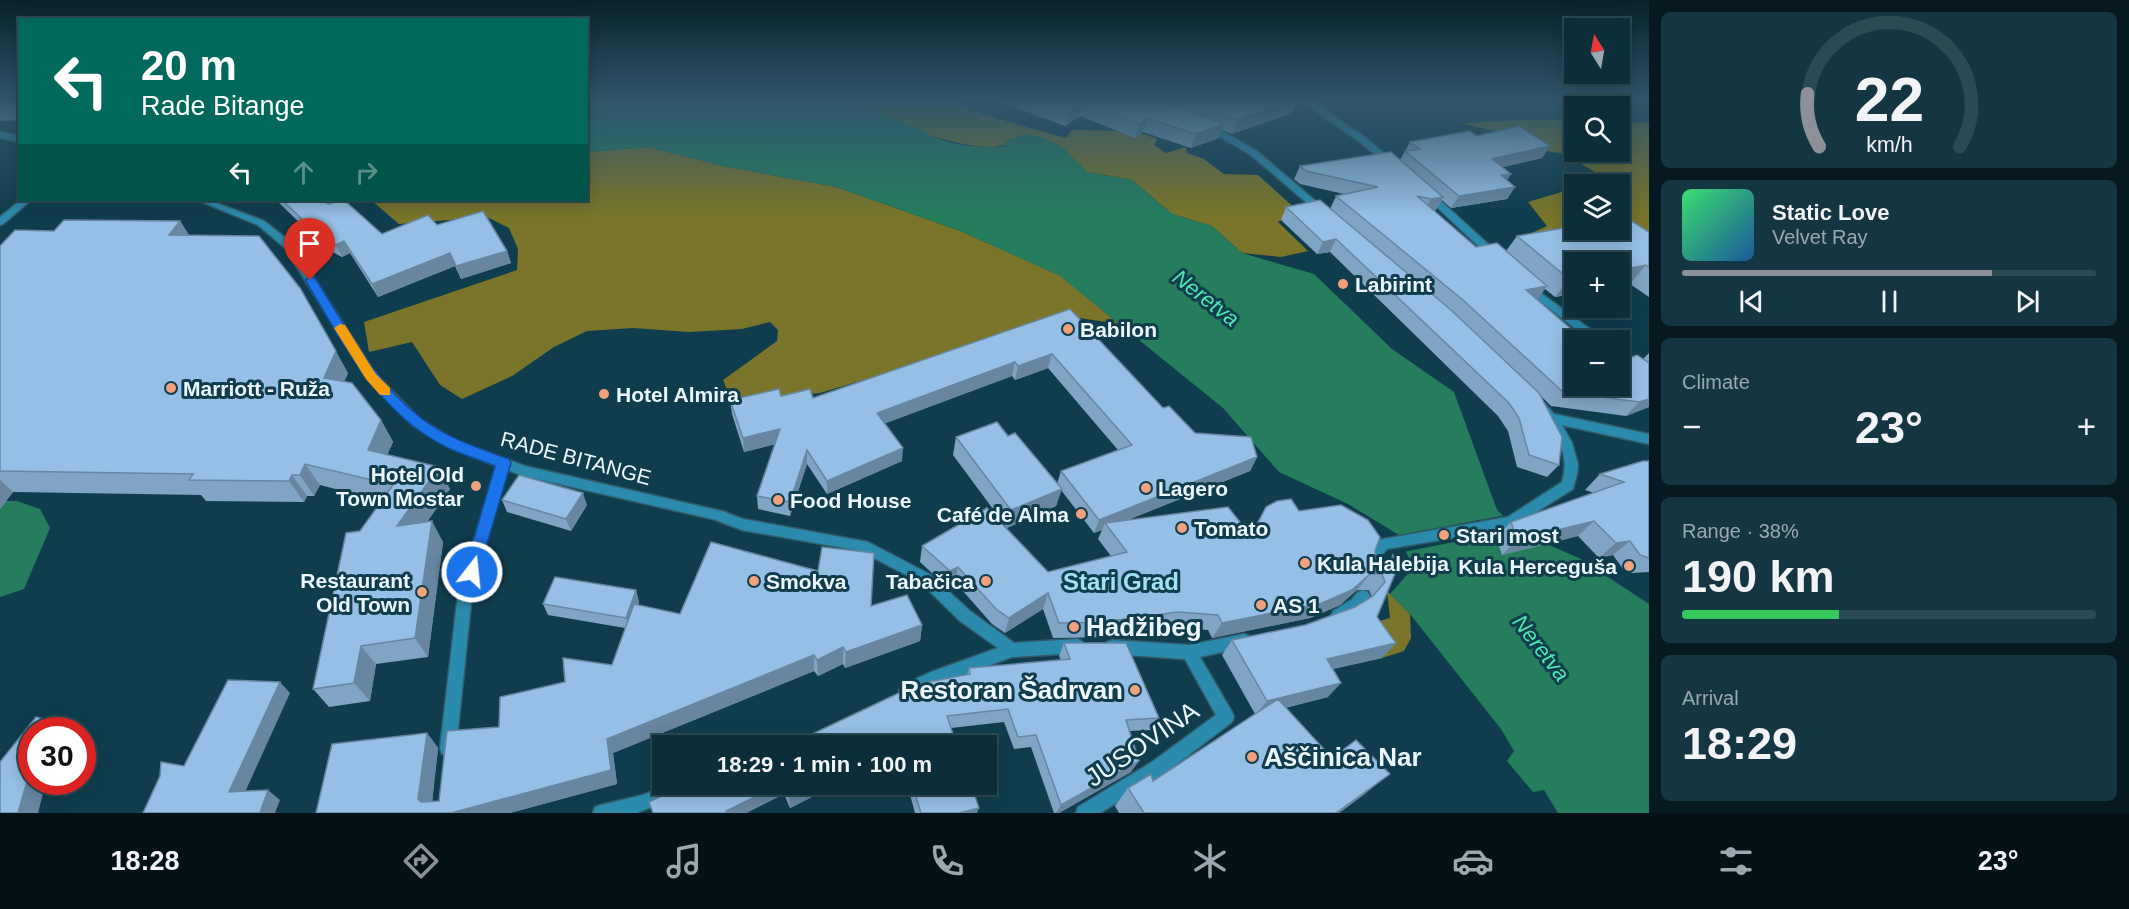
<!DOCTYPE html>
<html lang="en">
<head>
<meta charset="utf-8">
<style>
	:root { --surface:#0b2e3a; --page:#143642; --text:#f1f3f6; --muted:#9aa8af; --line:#2b4a54; --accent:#8c9099 }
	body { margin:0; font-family:Helvetica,sans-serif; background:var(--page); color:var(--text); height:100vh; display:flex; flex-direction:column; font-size:22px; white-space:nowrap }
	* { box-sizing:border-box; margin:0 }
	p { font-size:20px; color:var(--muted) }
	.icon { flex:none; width:33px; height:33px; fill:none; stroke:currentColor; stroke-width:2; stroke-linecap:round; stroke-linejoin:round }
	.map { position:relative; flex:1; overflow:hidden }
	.panel { display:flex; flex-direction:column; gap:12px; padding:12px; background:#061920; width:480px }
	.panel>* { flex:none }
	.guide { position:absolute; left:18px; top:18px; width:570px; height:183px; border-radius:0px; box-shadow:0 3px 15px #0003,0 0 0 2px var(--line); background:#00695c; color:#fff; overflow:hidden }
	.needle { width:39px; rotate:349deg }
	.buttons { position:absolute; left:1564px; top:18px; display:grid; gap:12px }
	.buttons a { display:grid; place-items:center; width:66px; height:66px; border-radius:0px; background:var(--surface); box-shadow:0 3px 15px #0003,0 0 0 2px var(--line); font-size:30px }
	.speed { position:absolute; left:18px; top:717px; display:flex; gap:12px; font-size:30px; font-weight:700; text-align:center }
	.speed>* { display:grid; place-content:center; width:78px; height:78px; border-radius:50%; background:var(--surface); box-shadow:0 3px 15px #0003,0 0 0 2px var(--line); line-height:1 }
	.speed .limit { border:9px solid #d22; background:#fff; color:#111 }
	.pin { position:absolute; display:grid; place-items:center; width:51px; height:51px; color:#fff; margin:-62px -26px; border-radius:50% 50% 50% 0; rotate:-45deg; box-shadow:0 0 6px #0007 }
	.pin .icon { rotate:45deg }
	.me { position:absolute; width:66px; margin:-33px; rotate:16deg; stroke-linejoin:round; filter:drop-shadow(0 0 4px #0008) }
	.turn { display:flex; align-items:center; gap:21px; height:126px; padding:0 24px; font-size:27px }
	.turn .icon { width:78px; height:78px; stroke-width:2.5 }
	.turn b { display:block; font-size:42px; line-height:51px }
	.lanes { display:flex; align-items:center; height:57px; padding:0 24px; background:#0003; justify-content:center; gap:30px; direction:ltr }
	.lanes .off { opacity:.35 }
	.big { font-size:45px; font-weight:700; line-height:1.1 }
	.panel .card { flex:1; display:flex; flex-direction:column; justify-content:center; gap:9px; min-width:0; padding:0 21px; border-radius:9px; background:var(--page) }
	.panel .dial { align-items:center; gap:0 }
	.dial svg { height:156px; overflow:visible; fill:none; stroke:var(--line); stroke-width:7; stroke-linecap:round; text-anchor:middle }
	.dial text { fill:var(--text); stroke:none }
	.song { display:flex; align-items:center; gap:18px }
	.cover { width:72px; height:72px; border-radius:9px; background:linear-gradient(135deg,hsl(140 70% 55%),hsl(210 70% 35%)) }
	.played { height:6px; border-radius:3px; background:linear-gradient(90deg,var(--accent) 75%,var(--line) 75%) }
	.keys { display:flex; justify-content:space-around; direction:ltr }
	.heat { display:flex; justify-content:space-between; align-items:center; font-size:33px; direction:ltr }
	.charge { height:9px; border-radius:4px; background:linear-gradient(90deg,#34c759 38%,var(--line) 0) }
	.trip { position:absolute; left:652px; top:735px; width:345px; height:60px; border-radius:0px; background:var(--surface); box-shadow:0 3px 15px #0003,0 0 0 2px var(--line); font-weight:700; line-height:60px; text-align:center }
	.tabs { display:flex; height:96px; justify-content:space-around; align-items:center; background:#041217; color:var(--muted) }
	.tabs .icon { width:42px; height:42px }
	.tabs .on { color:var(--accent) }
	.tabs b { font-size:27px; color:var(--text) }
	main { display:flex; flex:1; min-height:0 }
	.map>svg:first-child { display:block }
	.forest { fill:#7a752a }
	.water { fill:#257d5e }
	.pier { fill:#0f3d4d }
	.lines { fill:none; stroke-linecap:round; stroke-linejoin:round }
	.river { fill:#257d5e; fill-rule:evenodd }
	.pedestrian-casing { stroke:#325b69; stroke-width:3 }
	.minor-casing { stroke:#325b69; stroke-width:3 }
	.tertiary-casing { stroke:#325b69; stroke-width:3 }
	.pedestrian { fill:#2b8bac; fill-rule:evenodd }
	.minor { fill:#2b8bac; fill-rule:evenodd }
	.tertiary { fill:#2b8bac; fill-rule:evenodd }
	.wall { fill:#80a4c4 }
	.shaded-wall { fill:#6886a0 }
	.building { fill:#95bfe4; stroke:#6886a0; stroke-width:1.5 }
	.route { fill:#1a73e8; stroke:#114b97; stroke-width:1.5 }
	.slow { fill:#f59e0b }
	.poi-dot { fill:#f1a17c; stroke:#0f3d4d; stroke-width:2 }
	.labels { text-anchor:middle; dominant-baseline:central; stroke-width:6; stroke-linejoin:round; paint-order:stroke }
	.poi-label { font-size:21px; font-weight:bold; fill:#ebf7fc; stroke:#0f3d4d; text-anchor:start }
	.street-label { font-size:21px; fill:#ebf7fc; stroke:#0f3d4d }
	.water-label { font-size:22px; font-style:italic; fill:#4ce9b2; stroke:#0f3d4d }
	.quarter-label { font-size:24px; font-weight:bold; fill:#a4e0f8; stroke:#0f3d4d }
	.near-poi-label { font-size:26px; font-weight:bold; fill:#ebf7fc; stroke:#0f3d4d; text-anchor:start }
	.near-street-label { font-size:26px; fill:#ebf7fc; stroke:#0f3d4d }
</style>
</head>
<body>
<main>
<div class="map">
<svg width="1649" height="813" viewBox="0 0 1649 813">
	<rect width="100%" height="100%" fill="#0f3d4d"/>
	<path class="forest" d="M842,102H953L981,114L1066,138L1072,130L1136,131L1157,139L1154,145L1166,153L1186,147L1187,153L1204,159L1224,174L1258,175L1298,211L1278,222L1308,251L1281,257L1242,253L1212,226L1172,214L1132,180L1087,172L1062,147L1040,137L989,148L963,144L926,135L919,128Z
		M1521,120H1575V152H1620V121L1649,123V235L1523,237L1547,226L1528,202L1575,188V230H1620V184H1591L1609,180L1562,153L1551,152L1502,133L1460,123Z
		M648,147L728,167L837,187L963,232L1061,276L1119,324L1073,317L820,393L732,401L723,380L777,341L778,330L770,322L742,329L689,332L633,328L587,331L554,347L512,376L462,399L440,385L412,342L369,352L364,322L517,270L518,249L509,228L487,217L399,224L371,200H586L587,152Z
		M1387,591L1410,614L1411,638L1404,651L1382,658L1360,627L1390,618Z"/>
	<path class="water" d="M587,102H842L919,128C940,145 978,149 1004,146L1008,139L1026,134L1040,137L1062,147L1087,172L1132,180L1172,214L1212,226L1242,253L1314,274L1392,349L1454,392L1497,510L1521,533L1579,558L1649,604V813H1558L1544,790L1533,792L1507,761L1514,751L1501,729L1410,614L1390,594L1413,568L1399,535L1348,504L1279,472L1223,408L1060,276L963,232L837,187L728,167L648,147L587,152Z"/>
	<path class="pier" d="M1506,515L1521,529L1403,552L1394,536Z"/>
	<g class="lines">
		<path class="river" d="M0,501H17L40,509L50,528L24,589L0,597Z"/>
		<g class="pedestrian-casing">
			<path id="pedestrian" d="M1208,123L1257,151L1326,210V214H1320L1251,155L1205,128V124Z
				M1541,403L1545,404L1554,414L1649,434V444L1562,425L1572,443L1578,464L1577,474L1573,489L1511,528L1387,549L1381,556L1377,572L1372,574L1367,572C1362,560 1371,549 1378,540L1508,517L1562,482C1572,448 1551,433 1535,407Z
				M721,511L743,519L868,542L931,575L970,611L1014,643L1077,639L1082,641L1084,646L1082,651L1077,653L1012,657L935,685L907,697L902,695L899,690L902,685L931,672L998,648L960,621L921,583L861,551L742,530L716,520L714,516L716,512Z
				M465,588L470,590L472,594L456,748L454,754L448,756L442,754L440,748L458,594L460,590Z
				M1363,590L1368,592L1370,596C1364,609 1352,617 1338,622L1333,621L1331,616L1333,611L1351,600L1358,592Z
				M1244,634L1249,636L1251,641L1249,646L1200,657L1232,712L1234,717L1232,722L1164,774L1100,813H1076L1078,807L1152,762L1216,715L1185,659L1112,654L1107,652L1105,647L1107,642L1112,640L1189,645Z
				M669,784H699L697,790L636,813H593L595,807L601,805L643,795Z"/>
		</g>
		<g class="minor-casing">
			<path id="minor" d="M0,132L20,136V142L0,138Z
				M21,200H31L3,224L0,225V217Z
				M197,200H209L264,221L292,243L375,373L420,419L457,441L525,466L721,511L726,512L728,516L726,520L721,521L524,476L507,470L472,594L470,598L465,600L460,598L458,594L496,466L449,447L412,425L367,379L284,247L258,225Z"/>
		</g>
		<g class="tertiary-casing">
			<path id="tertiary" d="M1303,102H1313L1366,138L1397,164L1392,167L1389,166L1360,142Z
				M1428,191L1431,192L1499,254V258H1491L1425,196L1423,194Z
				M1527,283L1601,337L1602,340H1590L1523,288L1522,286L1523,284Z
				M1620,353L1649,373V383L1620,363Z"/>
		</g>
		<use href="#pedestrian" class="pedestrian"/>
		<use href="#minor" class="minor"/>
		<use href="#tertiary" class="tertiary"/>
	</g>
	<path class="wall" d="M0,102H20V120L0,121Z
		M1001,102H1296L1292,113L1232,134L1222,130L1219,138L1191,148L1143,132L1135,138L1080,116L1065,126Z
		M1477,136L1550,146L1542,158L1502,167L1511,174L1507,180L1515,187L1507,199L1451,208L1442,200L1435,211L1476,247L1506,251L1517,236L1649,232V297L1630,284L1555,297L1545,289L1537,299L1575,386L1624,360L1643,359L1649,353V407L1626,416L1551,406L1541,396L1559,465L1547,477L1517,467L1508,431L1498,416L1330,252L1317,254L1281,220L1286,207L1330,209L1336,196L1344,194L1300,184L1294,179L1300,166L1400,160L1410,142Z
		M276,200H319L382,234L437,225L507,251L511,263L461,279L455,266L378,297L350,253L342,257L327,249Z
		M180,221L189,235L348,373L344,382L381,420L393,442L387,455L450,489L427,522L443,542L428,657L376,664L370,701L329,707L313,689L360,531L382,501L320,485L314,496H307L304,502L206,501L201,495L13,492L0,509V246L54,231Z
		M1070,309L1163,408L1195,433L1257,457L1250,471L1125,521L1250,535L1266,507L1299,511L1375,551L1377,562L1383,566L1385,565L1393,555L1377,617L1382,658L1333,669L1328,697L1285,708L1332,758L1366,793L1339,813H1119L1115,806L1128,788L1153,781L1255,714L1222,655L1232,640L1305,625L1355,607L1372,597L1369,590H1357L1340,605L1310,618L1212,638L1208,630L1169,628L1112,635L1111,637L1053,638L1043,609L1005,633L992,624L955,582L947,587L920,562L922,546L1048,572L1111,556L1098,539L1102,530L1094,533L1061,490L1056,506L1007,528L953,455L956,437L1008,436L1057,484L1061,471L1118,450L1048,368L1015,380L1012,376L885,423L902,461L827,494L807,464L790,516L758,509L757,496L775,444L744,452L732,414L730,400L781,396L813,398Z
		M1649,461V572L1632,573L1623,569L1613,555L1599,558L1578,536L1502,555L1496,537L1511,522L1594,493L1585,490L1600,474Z
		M502,500L587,505L571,531L507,512Z
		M711,542L818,571L822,547L874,553L871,606L907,595L922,625L920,641L845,668L843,664L818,676L814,671L613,753L617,784L510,813H316L332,744L427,733L438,748L432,802L439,801L447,731L499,727L500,697L565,682L563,658L612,665L625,628L548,615L543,604L555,577L636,590L639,602L638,605L680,614Z
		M1064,643L1159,718L1151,730L1130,731L1131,772L1059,813H1054L1031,747L1014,749L1004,722L951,728L957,746H777L808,736L967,675L969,668L1061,660L1059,656Z
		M687,784H838L790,808L784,794L746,813H653Z
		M907,784H971L977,813H915Z"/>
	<path class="shaded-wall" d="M1083,102L1080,116L1065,126L1068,113Z
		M1287,102H1296L1292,113L1232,134L1237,120Z
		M1147,118L1143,132L1135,138L1139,124Z
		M1224,124L1219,138L1191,148L1196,134Z
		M1550,146L1542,158L1484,172L1492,159Z
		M1511,174L1503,186L1501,175Z
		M1515,187L1507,199L1451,208L1459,196Z
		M1443,197L1435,211L1423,213L1431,199Z
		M180,221L194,243L169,235Z
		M1336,239L1330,252L1317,254L1323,242Z
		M344,241L350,253L342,257L336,245Z
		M507,251L511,263L461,279L456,266Z
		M450,253L455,266L378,297L372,284Z
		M1646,265L1630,284L1620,285V270Z
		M1575,277V293L1555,297L1569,279Z
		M1547,286L1537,300L1526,290Z
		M336,351L348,373L336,400L324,378Z
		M1052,354L1048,368L1015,380L1018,366Z
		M1015,362L1012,376L876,427L877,413Z
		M1649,399V407L1626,416L1639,402Z
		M381,420L393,442L380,471L368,450Z
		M780,429L781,443L744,452L743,438Z
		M903,448L902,461L827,494V481Z
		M807,450V464L790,516V502Z
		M1257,457L1250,471L1108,528L1105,523L1102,530L1094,533L1099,520Z
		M305,464L320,485L314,496L300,475Z
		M439,467L450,489L409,547L397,526Z
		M292,475L307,496L304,502L289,481Z
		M0,480L13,492L0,509Z
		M1062,489L1056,506L1007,528L1011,510Z
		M583,493L587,505L571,531L566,519Z
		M432,521L443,542L428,657L415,638Z
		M1594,521L1578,536L1502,555L1517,540Z
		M1630,541L1613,555L1599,558L1616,543Z
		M958,567L955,582L947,587L950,571Z
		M1370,574L1357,590L1340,605L1310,618L1212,638L1222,623Z
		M636,590L639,602L629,629L626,618Z
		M1048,593L1043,609L1005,633L1009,618Z
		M922,625L920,641L845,668L846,652Z
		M1396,643L1382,658L1314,673L1327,659Z
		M361,646L376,664L370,701L354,683Z
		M843,647V664L818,676L817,660Z
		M814,655V671L613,753L617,784L510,813H451L607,739Z
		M280,682L290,693L241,801L229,792Z
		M1341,683L1328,697L1255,715L1267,701Z
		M66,725L74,730H61Z
		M427,733L438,748L431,813L418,799Z
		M1139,761L1131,772L1059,813H1056L1061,805Z
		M32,769V782H46L38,813H18L30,771Z
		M1390,774L1366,793L1339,813H1336Z
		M781,784H783L784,794L746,813H726V811Z
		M815,784H838L790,808L789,797Z
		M268,790L280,800L275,813H260Z
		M979,808L977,813H959Z"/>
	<path class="building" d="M0,102H20V109H0Z
		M1040,102H1083L1068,113Z
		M1084,102H1164L1224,124L1196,134L1147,118L1139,124Z
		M1192,102H1287L1237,120Z
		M1519,126L1550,146L1492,159L1511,174L1501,175L1515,187L1459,196L1405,151L1420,149L1410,142L1469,131L1477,136Z
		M1391,152L1443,197L1431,199L1417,196L1476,247L1497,243L1547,286L1526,290L1584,340H1575V386H1620V357L1624,360L1637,355L1649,363V399L1639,402L1563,392L1463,300L1336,196L1378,187L1306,171L1300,166Z
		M282,200H319L329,204L339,200H344L382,234L428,215L437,225L483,211L507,251L456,266L450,253L372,284L344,241L336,245L321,237Z
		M1320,200L1451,310L1539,393L1562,437L1559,465L1529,455L1519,418L1509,403L1336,239L1323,242L1286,207Z
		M1627,218L1649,232V268L1646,265L1620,270V262H1575V277L1569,279L1517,236L1575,226V230H1620V219Z
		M64,220L180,221L169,235L259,236L300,288L336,351L324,378L352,383L381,420L368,450L439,467L397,526L432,521L415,638L361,646L354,683L313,689L346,533L360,531L393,485L305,464L300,475H292L289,481L189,480L193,474L0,471V246L15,230L54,231Z
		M1070,309L1163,408L1169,406L1195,433L1251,437L1257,457L1099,520L1061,471L1132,445L1052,354L1018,366L1015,362L877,413L903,448L827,481L807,450L790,502L757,496L780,429L743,438L730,400L779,389L781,396L810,389L813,398Z
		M997,422L1008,436L1015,433L1062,489L1011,510L956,437Z
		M1643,461H1649V558L1640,555L1630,541L1616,543L1594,521L1517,540L1511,522L1624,482L1600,474Z
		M519,475L583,493L566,519L502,500Z
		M1291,499L1299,511L1341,505L1368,520L1380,537L1375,551L1377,562L1383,566L1390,563L1393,555L1399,564L1377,617L1396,643L1327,659L1341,683L1267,701L1232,640L1305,625L1355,607L1373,596L1385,582L1382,574H1370L1352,590L1322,603L1222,623L1218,615L1178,612L1117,620L1118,622L1059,623L1048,593L1009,618L996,609L958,567L950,571L922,546L987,508L1048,572L1127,552L1105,523L1228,507L1251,536L1266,507L1277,501Z
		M711,542L818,571L822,547L874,553L871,606L907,595L922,625L846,652L843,647L817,660L814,655L607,739L611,770L451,813H316L332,744L427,733L418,799L421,802L439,801L447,731L499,727L500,697L565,682L563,658L612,665L634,604L680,614Z
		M555,577L636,590L626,618L543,604Z
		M1064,643H1126L1159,718L1126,720L1139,761L1061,805L1036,735L1018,737L1008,709L947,716L957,746H900V744L897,746H777L799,736H808L918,684L970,674L969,668L1070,659Z
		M228,680L280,682L229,792L268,790L260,813H143L160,776L161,762L184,766Z
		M1278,699L1332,758L1356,740L1390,774L1336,813H1144L1128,788L1151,774L1153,781Z
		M36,717L66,725L61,730H32V769L30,771L18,813H0V762Z
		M687,784H781L726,811L727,813H653L649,802Z
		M783,784H815L789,797Z
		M912,784H971L979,808L959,813H921Z"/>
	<linearGradient id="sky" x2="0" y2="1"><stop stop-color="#08222a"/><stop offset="0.47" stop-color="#31576d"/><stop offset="1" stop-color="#31576d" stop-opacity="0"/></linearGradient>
	<rect width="1649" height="216" fill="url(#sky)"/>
	<path class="route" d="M310,276L315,278C346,326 374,382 421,418C447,438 478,448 509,459L511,463L477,577H466L464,572L495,466C480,460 463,455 448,448C378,414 344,344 305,280Z"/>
	<path class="slow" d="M340,324L345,325L375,373L390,388V395H380L366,379L334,328Z"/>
	<g class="poi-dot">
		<circle cx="1343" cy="284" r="6"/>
		<circle cx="1068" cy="329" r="6"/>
		<circle cx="171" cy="388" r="6"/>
		<circle cx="604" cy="394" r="6"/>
		<circle cx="476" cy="486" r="6"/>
		<circle cx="1146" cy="488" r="6"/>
		<circle cx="778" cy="500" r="6"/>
		<circle cx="1081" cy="514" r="6"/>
		<circle cx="1182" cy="528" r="6"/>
		<circle cx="1444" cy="535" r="6"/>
		<circle cx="1305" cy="563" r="6"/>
		<circle cx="1629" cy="566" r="6"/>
		<circle cx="754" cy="581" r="6"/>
		<circle cx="986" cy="581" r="6"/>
		<circle cx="422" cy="592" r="6"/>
		<circle cx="1261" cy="605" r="6"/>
		<circle cx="1074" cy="627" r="6"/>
		<circle cx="1135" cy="690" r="6"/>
		<circle cx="1252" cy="757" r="6"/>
	</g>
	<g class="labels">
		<g class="poi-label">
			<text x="1355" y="284">Labirint</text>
			<text x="1080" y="329">Babilon</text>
			<text x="183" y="388">Marriott - Ruža</text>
			<text x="616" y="394">Hotel Almira</text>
			<text x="464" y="474" text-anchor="end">Hotel Old<tspan x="464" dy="24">Town Mostar</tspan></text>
			<text x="1158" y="488">Lagero</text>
			<text x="790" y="500">Food House</text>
			<text x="1069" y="514" text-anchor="end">Café de Alma</text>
			<text x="1194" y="528">Tomato</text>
			<text x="1456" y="535">Stari most</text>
			<text x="1317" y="563">Kula Halebija</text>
			<text x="1617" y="566" text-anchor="end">Kula Herceguša</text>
			<text x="410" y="580" text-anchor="end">Restaurant<tspan x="410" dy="24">Old Town</tspan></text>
			<text x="766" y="581">Smokva</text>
			<text x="974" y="581" text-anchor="end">Tabačica</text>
			<text x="1273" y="605">AS 1</text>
		</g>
		<g class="street-label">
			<text transform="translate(576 458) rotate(15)">RADE BITANGE</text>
		</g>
		<g class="water-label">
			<text transform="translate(1206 298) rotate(38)">Neretva</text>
			<text transform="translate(1541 648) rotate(52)">Neretva</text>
		</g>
		<g class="quarter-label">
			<text x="1121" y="581">Stari Grad</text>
		</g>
		<g class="near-poi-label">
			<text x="1086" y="627">Hadžibeg</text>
			<text x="1123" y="690" text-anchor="end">Restoran Šadrvan</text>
			<text x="1264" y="757">Aščinica Nar</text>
		</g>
		<g class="near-street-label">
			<text transform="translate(1142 744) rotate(-34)">JUSOVINA</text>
		</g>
	</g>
</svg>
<div class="buttons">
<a><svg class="needle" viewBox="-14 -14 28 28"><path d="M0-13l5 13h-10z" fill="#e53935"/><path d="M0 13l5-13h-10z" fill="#9aa8af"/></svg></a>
<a><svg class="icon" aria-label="search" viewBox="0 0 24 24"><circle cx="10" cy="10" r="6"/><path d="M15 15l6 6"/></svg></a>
<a><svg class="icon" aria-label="layers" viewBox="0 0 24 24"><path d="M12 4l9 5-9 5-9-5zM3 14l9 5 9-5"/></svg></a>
<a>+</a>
<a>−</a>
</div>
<div class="speed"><div class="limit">30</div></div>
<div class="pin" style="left:310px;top:280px;background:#d93025"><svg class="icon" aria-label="arrive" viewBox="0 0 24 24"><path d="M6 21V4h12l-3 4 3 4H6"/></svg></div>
<svg class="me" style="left:472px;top:572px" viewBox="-20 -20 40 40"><circle r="17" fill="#1a73e8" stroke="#fff" stroke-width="3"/><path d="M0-11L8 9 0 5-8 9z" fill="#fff"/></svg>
<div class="trip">18:29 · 1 min · 100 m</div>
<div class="guide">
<div class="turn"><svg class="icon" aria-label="left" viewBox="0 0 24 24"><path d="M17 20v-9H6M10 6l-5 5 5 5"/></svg><div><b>20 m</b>Rade Bitange</div></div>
<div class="lanes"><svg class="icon" aria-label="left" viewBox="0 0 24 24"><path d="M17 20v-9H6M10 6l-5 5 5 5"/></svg><svg class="icon off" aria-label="ahead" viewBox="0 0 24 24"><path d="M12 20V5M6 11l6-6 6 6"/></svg><svg class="icon off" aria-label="right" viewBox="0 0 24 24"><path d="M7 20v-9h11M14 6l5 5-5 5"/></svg></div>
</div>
</div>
<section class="panel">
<div class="card dial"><svg viewBox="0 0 100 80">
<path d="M14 69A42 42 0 1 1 86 69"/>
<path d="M14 69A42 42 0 0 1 8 42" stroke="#8c9099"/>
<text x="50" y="56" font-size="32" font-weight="700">22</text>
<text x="50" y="72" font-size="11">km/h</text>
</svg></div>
<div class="card">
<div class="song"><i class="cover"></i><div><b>Static Love</b><p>Velvet Ray</p></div></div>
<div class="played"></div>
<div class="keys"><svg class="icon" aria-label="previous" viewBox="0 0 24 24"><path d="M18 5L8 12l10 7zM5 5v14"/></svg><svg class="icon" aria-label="pause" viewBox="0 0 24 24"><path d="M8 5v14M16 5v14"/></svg><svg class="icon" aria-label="next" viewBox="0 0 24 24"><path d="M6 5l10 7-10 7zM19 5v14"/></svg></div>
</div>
<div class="card"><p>Climate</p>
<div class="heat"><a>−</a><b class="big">23°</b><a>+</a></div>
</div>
<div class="card"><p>Range · 38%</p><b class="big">190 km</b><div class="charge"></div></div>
<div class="card"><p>Arrival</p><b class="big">18:29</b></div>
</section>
</main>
<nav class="tabs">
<b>18:28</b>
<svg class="icon on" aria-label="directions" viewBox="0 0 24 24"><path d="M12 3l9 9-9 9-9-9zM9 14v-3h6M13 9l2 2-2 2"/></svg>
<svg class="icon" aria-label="music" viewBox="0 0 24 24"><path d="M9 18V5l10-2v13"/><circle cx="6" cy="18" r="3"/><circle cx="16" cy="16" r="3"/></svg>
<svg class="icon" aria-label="phone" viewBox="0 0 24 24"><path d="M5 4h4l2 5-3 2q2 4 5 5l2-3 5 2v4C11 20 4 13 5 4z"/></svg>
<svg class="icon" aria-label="climate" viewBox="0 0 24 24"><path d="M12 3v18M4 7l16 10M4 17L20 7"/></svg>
<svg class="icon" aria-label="car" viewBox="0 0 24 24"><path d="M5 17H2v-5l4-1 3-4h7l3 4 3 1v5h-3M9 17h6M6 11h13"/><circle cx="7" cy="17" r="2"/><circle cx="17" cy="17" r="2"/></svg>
<svg class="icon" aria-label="filters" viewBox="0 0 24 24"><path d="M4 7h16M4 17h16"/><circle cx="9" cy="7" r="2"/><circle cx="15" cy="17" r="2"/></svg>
<b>23°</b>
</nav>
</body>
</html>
